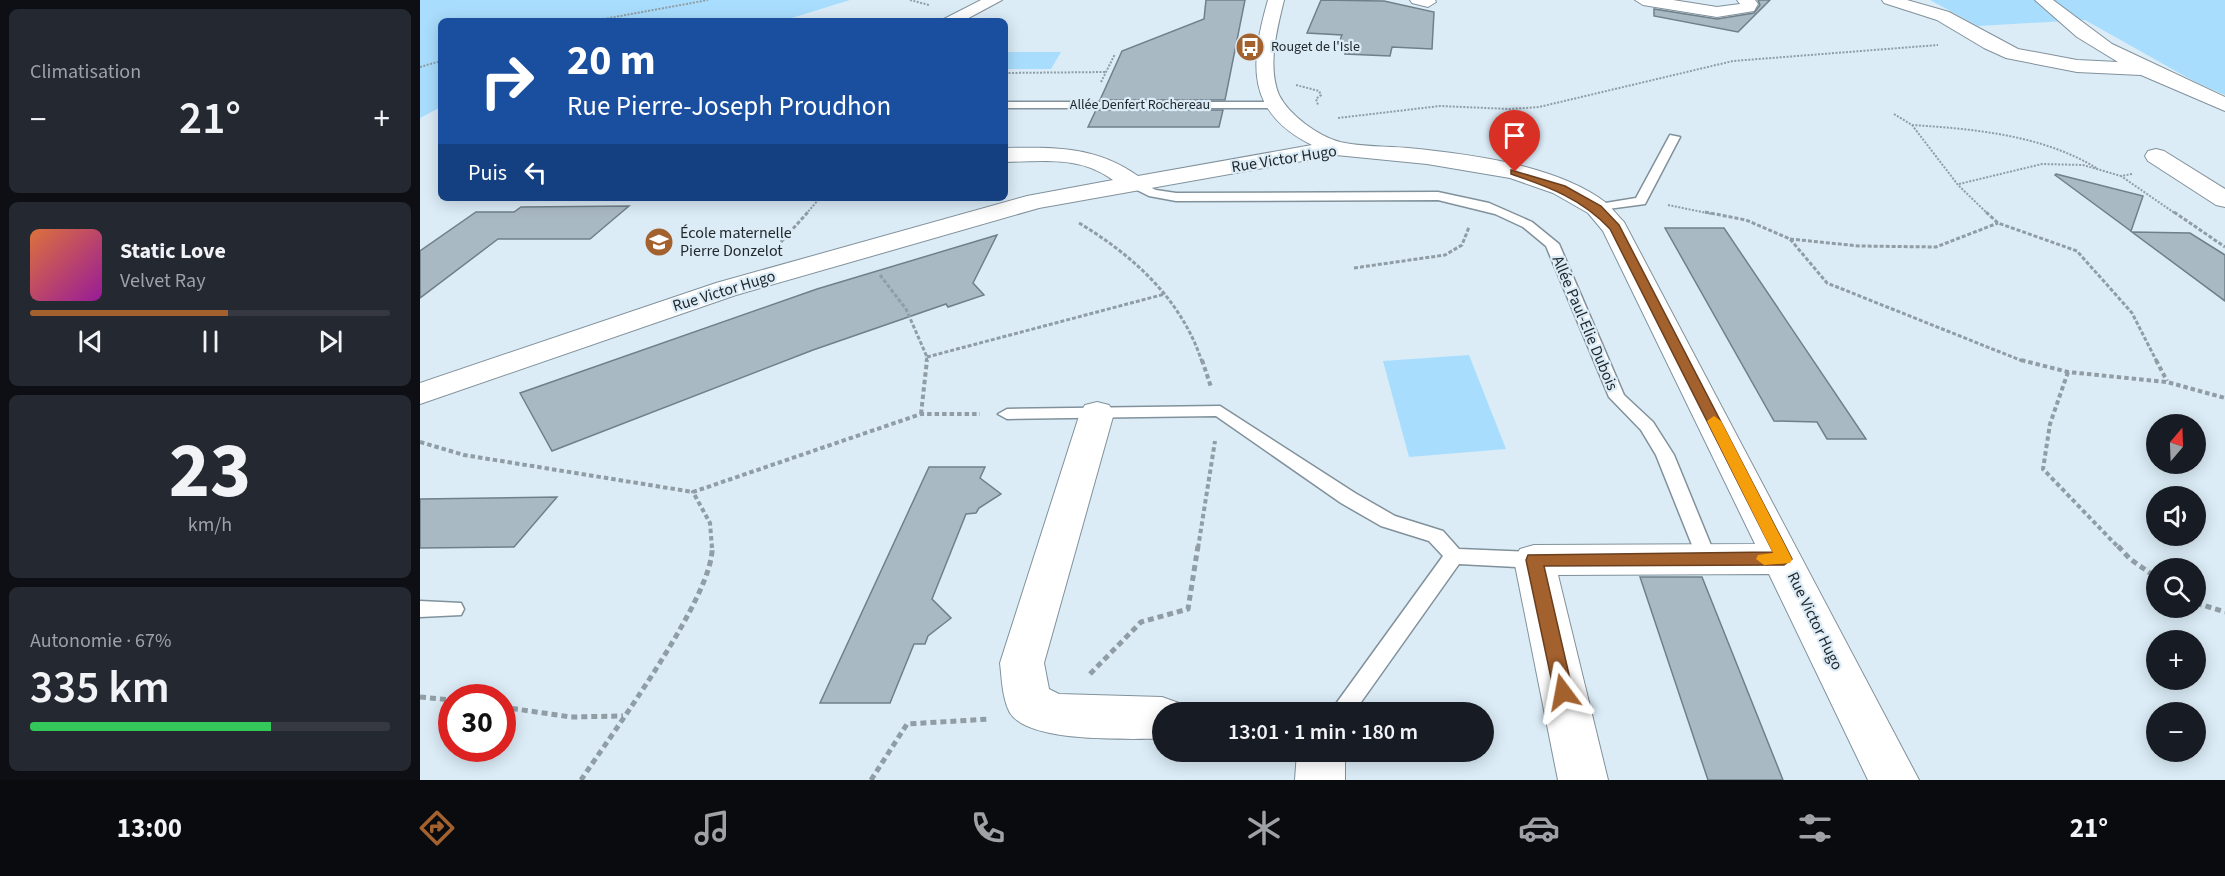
<!DOCTYPE html>
<html lang="fr">
<head>
<meta charset="utf-8">
<style>
	:root { --surface:#171b24; --page:#242831; --text:#f1f3f6; --muted:#9ea1a6; --line:#363941; --accent:#a3612e }
	body { margin:0; font-family:"Source Sans 3",sans-serif; background:var(--page); color:var(--text); height:100vh; display:flex; flex-direction:column; font-size:22px; white-space:nowrap }
	* { box-sizing:border-box; margin:0 }
	p { font-size:20px; color:var(--muted) }
	.icon { flex:none; width:33px; height:33px; fill:none; stroke:currentColor; stroke-width:2; stroke-linecap:round; stroke-linejoin:round }
	.map { position:relative; flex:1; overflow:hidden }
	.drawer { display:flex; flex-direction:column; gap:9px; padding:9px; background:#0d0f14; width:420px }
	.drawer>* { flex:none }
	.hud { position:absolute; left:18px; top:18px; width:570px; height:183px; border-radius:9px; box-shadow:0 3px 15px #0003; background:#1a4fa0; color:#fff; overflow:hidden }
	.needle { width:39px; rotate:19deg }
	.controls { position:absolute; left:1726px; top:414px; display:grid; gap:12px }
	.controls a { display:grid; place-items:center; width:60px; height:60px; border-radius:50%; background:var(--surface); box-shadow:0 3px 15px #0003; font-size:30px }
	.speed { position:absolute; left:18px; top:684px; display:flex; gap:12px; font-size:30px; font-weight:700; text-align:center }
	.speed>* { display:grid; place-content:center; width:78px; height:78px; border-radius:50%; background:var(--surface); box-shadow:0 3px 15px #0003; line-height:1 }
	.speed .limit { border:9px solid #d22; background:#fff; color:#111 }
	.pin { position:absolute; display:grid; place-items:center; width:51px; height:51px; color:#fff; margin:-62px -26px; border-radius:50% 50% 50% 0; rotate:-45deg; box-shadow:0 0 6px #0007 }
	.pin .icon { rotate:45deg }
	.me { position:absolute; width:66px; margin:-33px; rotate:347deg; stroke-linejoin:round; filter:drop-shadow(0 0 4px #0008) }
	.turn { display:flex; align-items:center; gap:21px; height:126px; padding:0 30px; font-size:27px }
	.turn .icon { width:78px; height:78px; stroke-width:2.5 }
	.turn b { display:block; font-size:42px; line-height:51px }
	.then { display:flex; align-items:center; height:57px; padding:0 30px; background:#0003; gap:12px; font-size:22px }
	.big { font-size:45px; font-weight:600; line-height:1.1 }
	.drawer .tile { flex:1; display:flex; flex-direction:column; justify-content:center; gap:9px; min-width:0; padding:0 21px; border-radius:9px; background:var(--page) }
	.drawer .dial { align-items:center; gap:0 }
	.dial b { font-size:78px; line-height:1 }
	.song { display:flex; align-items:center; gap:18px }
	.cover { width:72px; height:72px; border-radius:9px; background:linear-gradient(135deg,hsl(20 70% 55%),hsl(300 70% 35%)) }
	.played { height:6px; border-radius:3px; background:linear-gradient(90deg,var(--accent) 55%,var(--line) 55%) }
	.keys { display:flex; justify-content:space-around; direction:ltr }
	.heat { display:flex; justify-content:space-between; align-items:center; font-size:33px; direction:ltr }
	.charge { height:9px; border-radius:4px; background:linear-gradient(90deg,#34c759 67%,var(--line) 0) }
	.trip { position:absolute; left:732px; top:702px; width:342px; height:60px; border-radius:30px; background:var(--surface); box-shadow:0 3px 15px #0003; font-weight:600; line-height:60px; text-align:center }
	.tab-bar { display:flex; height:96px; justify-content:space-around; align-items:center; background:#090b0e; color:var(--muted) }
	.tab-bar .icon { width:42px; height:42px }
	.tab-bar .on { color:var(--accent) }
	.tab-bar b { font-size:27px; color:var(--text) }
	main { display:flex; flex:1; min-height:0 }
	.map>svg:first-child { display:block }
	.green { fill:#a9ddfd }
	.building { fill:#a9b9c4; stroke:#708089; stroke-width:1.5 }
	.lines { fill:none; stroke-linecap:round; stroke-linejoin:round }
	.service-casing { stroke:#81919b; stroke-width:3 }
	.minor-casing { stroke:#81919b; stroke-width:2 }
	.path-far3 { stroke:#909da5; stroke-width:2; stroke-dasharray:2 1.5; stroke-linecap:butt }
	.path-far2 { stroke:#909da5; stroke-width:3; stroke-dasharray:4 2; stroke-linecap:butt }
	.path-far1 { stroke:#909da5; stroke-width:4; stroke-dasharray:4.5 3; stroke-linecap:butt }
	.path { stroke:#909da5; stroke-width:5; stroke-dasharray:6 4; stroke-linecap:butt }
	.service { fill:#fff; fill-rule:evenodd }
	.minor { fill:#fff; fill-rule:evenodd }
	.route { fill:#a3612e; stroke:#6a3f1e; stroke-width:1.5 }
	.slow { fill:#f59e0b }
	.labels { text-anchor:middle; dominant-baseline:central; stroke-width:4.5; stroke-linejoin:round; paint-order:stroke }
	.far-poi-label { font-size:14px; fill:#22292d; stroke:#dbecf7; text-anchor:start }
	.far-street-label { font-size:14px; fill:#22292d; stroke:#dbecf7 }
	.street-label { font-size:16px; fill:#22292d; stroke:#dbecf7 }
	.poi-label { font-size:16px; fill:#22292d; stroke:#dbecf7; text-anchor:start }
</style>
</head>
<body>
<main>
<section class="drawer">
<div class="tile"><p>Climatisation</p>
<div class="heat"><a>−</a><b class="big">21°</b><a>+</a></div>
</div>
<div class="tile">
<div class="song"><i class="cover"></i><div><b>Static Love</b><p>Velvet Ray</p></div></div>
<div class="played"></div>
<div class="keys"><svg class="icon" aria-label="previous" viewBox="0 0 24 24"><path d="M18 5L8 12l10 7zM5 5v14"/></svg><svg class="icon" aria-label="pause" viewBox="0 0 24 24"><path d="M8 5v14M16 5v14"/></svg><svg class="icon" aria-label="next" viewBox="0 0 24 24"><path d="M6 5l10 7-10 7zM19 5v14"/></svg></div>
</div>
<div class="tile dial"><b>23</b><p>km/h</p></div>
<div class="tile"><p>Autonomie · 67%</p><b class="big">335 km</b><div class="charge"></div></div>
</section>
<div class="map">
<svg width="1805" height="780" viewBox="0 0 1805 780">
	<rect width="100%" height="100%" fill="#dbecf7"/>
	<path class="green" d="M0,0H430L362,21H21V107L0,118Z
		M1510,0H1805V95L1777,83L1665,20L1558,26Z
		M585,52H641L631,69H585Z
		M1049,355L1086,449L989,457L963,361Z"/>
	<path class="building" d="M786,0H825L805,100H680L702,51L784,19Z
		M901,0L964,1L1014,12L1012,49L972,47L970,56L925,54L928,46L918,45L922,35L887,33Z
		M1338,0H1350L1318,32L1234,16V9L1297,19L1334,13L1340,5Z
		M676,110H803L799,127H668Z
		M1636,174L1723,196L1711,231L1635,175Z
		M209,206L170,239H78L0,298V251L56,212H94L101,207Z
		M1245,228H1304L1446,439H1407L1397,422L1354,421Z
		M1712,232L1770,233L1805,255V301Z
		M577,235L553,283L564,295L528,307L526,304L393,350L132,451L100,393L397,289Z
		M509,467H565L560,478L581,494L559,508L556,513L546,514L512,599L531,618L508,636L505,644H494L470,703H400Z
		M137,497L94,547L0,548V499Z
		M1220,577H1282L1363,780H1288Z"/>
	<g class="lines">
		<g class="service-casing">
			<path id="service" d="M585,102H856L861,105L856,108H585Z
				M1250,135L1260,137L1225,204L1173,211V205L1216,198Z
				M711,178L736,190L756,193L1018,192L1069,203L1112,222L1139,244L1204,395L1233,422L1254,455L1297,560L1294,565L1287,568L1280,565L1236,455L1221,430L1189,397L1126,246L1103,227L1075,214L1018,200L756,201L729,196L707,185V179Z
				M800,406L935,493L975,516L1023,531L1039,549L1114,552L1121,555L1124,560L1121,565L1114,568L1039,564L934,712H910L1023,556L1009,541L961,526L921,503L796,416L587,419L578,414L587,409Z
				M0,601L41,603L44,609L41,615L0,617Z"/>
		</g>
		<g class="minor-casing">
			<path id="minor" d="M561,0H582L543,21H520Z
				M848,0H864C857,29 847,66 859,95C869,115 898,136 920,142C941,147 966,146 988,148C1049,154 1136,165 1185,202C1192,208 1198,216 1204,222L1499,780H1448L1349,574L1138,575L1188,780H1138L1094,560L1100,549L1114,545L1335,544L1183,231L1168,213L1133,193L1090,178L1007,164L916,155L619,208L316,295L0,404V383L296,283L607,196L693,180C661,156 623,161 585,162V148C634,147 676,146 718,176L892,145C825,112 830,63 848,0Z
				M990,0H1015L1016,2L1008,7L992,3Z
				M1215,0H1253L1297,7L1320,4L1317,0H1335L1338,4L1334,11L1297,17L1223,5Z
				M1462,0H1487L1529,12L1598,49L1657,60L1698,62L1657,37L1615,0H1633L1692,44L1805,97V111L1721,75L1657,72L1586,58L1564,48L1517,20L1464,3Z
				M1736,149L1744,151L1805,189V207L1796,205L1728,161L1725,156L1728,151Z
				M677,402L689,405L694,413L624,663L629,689L639,694L742,697L759,703L763,712H742V739C708,738 610,744 590,713C582,698 582,679 580,663L660,413L665,405Z
				M877,752H925V780H875Z"/>
		</g>
		<path class="path-far3" d="M490,0L509,5
			M173,21L288,0
			M0,67L21,61
			M585,73L686,72
			M681,82L695,54
			M876,85L899,91L901,95L896,99L898,105
			M1474,114L1492,125L1538,185L1568,214
			M918,118L1020,106L1090,109L1119,107L1313,61L1518,45
			M1492,125C1555,129 1623,135 1678,169
			M1712,174L1701,176L1756,214
			M1539,184L1622,164L1663,165L1701,176
			M1248,205L1292,214
			M386,214L400,198"/>
		<path class="path-far2" d="M1285,212L1326,220L1370,239L1407,283L1605,362
			M1566,212L1578,223L1657,251L1712,313L1737,362
			M1754,212L1805,247
			M659,223C714,256 762,300 782,362
			M1370,239L1439,246L1516,247L1578,223
			M361,242L388,212
			M934,268L1025,255L1042,245L1049,227
			M460,275L486,309L507,357L506,362
			M507,357L745,294"/>
		<path class="path-far1" d="M782,360L791,387
			M1601,360L1648,372L1747,382L1805,398
			M1736,360L1747,381
			M1648,372L1630,424L1623,469L1699,548
			M501,414L507,360
			M0,442L44,455L273,492
			M292,548L290,523L273,492L501,414H560
			M778,548L795,441"/>
		<path class="path" d="M1698,546L1710,559L1737,578
			M1776,603L1805,612
			M670,674L721,622L768,609L778,546
			M0,697L32,700
			M82,707L151,717L203,716
			M161,780C191,735 296,593 292,546
			M451,780L487,724L570,719"/>
		<use href="#service" class="service"/>
		<use href="#minor" class="minor"/>
	</g>
	<path class="route" d="M1091,170L1145,186L1181,206L1199,225L1372,559L1364,565L1124,566L1153,692L1150,698L1143,700L1137,698L1134,692L1106,560L1108,555L1353,552L1190,229C1162,199 1129,187 1091,174Z"/>
	<path class="slow" d="M1294,416L1301,421L1372,559L1370,563L1344,565L1336,559L1338,555L1353,553L1287,421Z"/>
	<defs>
		<g id="bus-disc" transform="scale(1.5)"><circle r="9.5" fill="#a3612e" stroke="#dbecf7"/><path d="M-5-6H5V4H4V6H2V4H-2V6H-4V4H-5ZM-3.5-4V0h7V-4ZM-3.5 1.2v1.5H-2V1.2ZM2 1.2v1.5H3.5V1.2Z" fill="#fff"/></g>
		<g id="school-disc" transform="scale(1.5)"><circle r="9.5" fill="#a3612e" stroke="#dbecf7"/><path d="M0-5L7-2L0 1L-7-2ZM-4 1L0 2.5L4 1V4Q0 6-4 4Z" fill="#fff"/></g>
	</defs>
	<g fill-rule="evenodd">
		<use href="#bus-disc" x="830" y="47"/>
		<use href="#school-disc" x="239" y="242"/>
	</g>
	<g class="labels">
		<g class="far-poi-label">
			<text x="851" y="47">Rouget de l'Isle</text>
		</g>
		<g class="far-street-label">
			<text x="720" y="105">Allée Denfert Rochereau</text>
		</g>
		<g class="street-label">
			<text transform="translate(864 159) rotate(-9)">Rue Victor Hugo</text>
			<text transform="translate(304 291) rotate(-17)">Rue Victor Hugo</text>
			<text transform="translate(1165 323) rotate(67)">Allée Paul-Elie Dubois</text>
			<text transform="translate(1395 621) rotate(64)">Rue Victor Hugo</text>
		</g>
		<g class="poi-label">
			<text x="260" y="233">École maternelle<tspan x="260" dy="18">Pierre Donzelot</tspan></text>
		</g>
	</g>
</svg>
<div class="controls">
<a><svg class="needle" viewBox="-14 -14 28 28"><path d="M0-13l5 13h-10z" fill="#e53935"/><path d="M0 13l5-13h-10z" fill="#9ea1a6"/></svg></a>
<a><svg class="icon" aria-label="sound" viewBox="0 0 24 24"><path d="M4 9h4l5-4v14l-5-4H4zM17 9q2 3 0 6"/></svg></a>
<a><svg class="icon" aria-label="search" viewBox="0 0 24 24"><circle cx="10" cy="10" r="6"/><path d="M15 15l6 6"/></svg></a>
<a>+</a>
<a>−</a>
</div>
<div class="speed"><div class="limit">30</div></div>
<div class="pin" style="left:1095px;top:172px;background:#d93025"><svg class="icon" aria-label="arrive" viewBox="0 0 24 24"><path d="M6 21V4h12l-3 4 3 4H6"/></svg></div>
<svg class="me" style="left:1143px;top:692px" viewBox="-20 -20 40 40"><path d="M0-17L14 15 0 8-14 15z" fill="#a3612e" stroke="#fff" stroke-width="4"/></svg>
<div class="trip">13:01 · 1 min · 180 m</div>
<div class="hud">
<div class="turn"><svg class="icon" aria-label="right" viewBox="0 0 24 24"><path d="M7 20v-9h11M14 6l5 5-5 5"/></svg><div><b>20 m</b>Rue Pierre-Joseph Proudhon</div></div>
<div class="then">Puis<svg class="icon" aria-label="left" viewBox="0 0 24 24"><path d="M17 20v-9H6M10 6l-5 5 5 5"/></svg></div>
</div>
</div>
</main>
<nav class="tab-bar">
<b>13:00</b>
<svg class="icon on" aria-label="directions" viewBox="0 0 24 24"><path d="M12 3l9 9-9 9-9-9zM9 14v-3h6M13 9l2 2-2 2"/></svg>
<svg class="icon" aria-label="music" viewBox="0 0 24 24"><path d="M9 18V5l10-2v13"/><circle cx="6" cy="18" r="3"/><circle cx="16" cy="16" r="3"/></svg>
<svg class="icon" aria-label="phone" viewBox="0 0 24 24"><path d="M5 4h4l2 5-3 2q2 4 5 5l2-3 5 2v4C11 20 4 13 5 4z"/></svg>
<svg class="icon" aria-label="climate" viewBox="0 0 24 24"><path d="M12 3v18M4 7l16 10M4 17L20 7"/></svg>
<svg class="icon" aria-label="car" viewBox="0 0 24 24"><path d="M5 17H2v-5l4-1 3-4h7l3 4 3 1v5h-3M9 17h6M6 11h13"/><circle cx="7" cy="17" r="2"/><circle cx="17" cy="17" r="2"/></svg>
<svg class="icon" aria-label="filters" viewBox="0 0 24 24"><path d="M4 7h16M4 17h16"/><circle cx="9" cy="7" r="2"/><circle cx="15" cy="17" r="2"/></svg>
<b>21°</b>
</nav>
</body>
</html>
